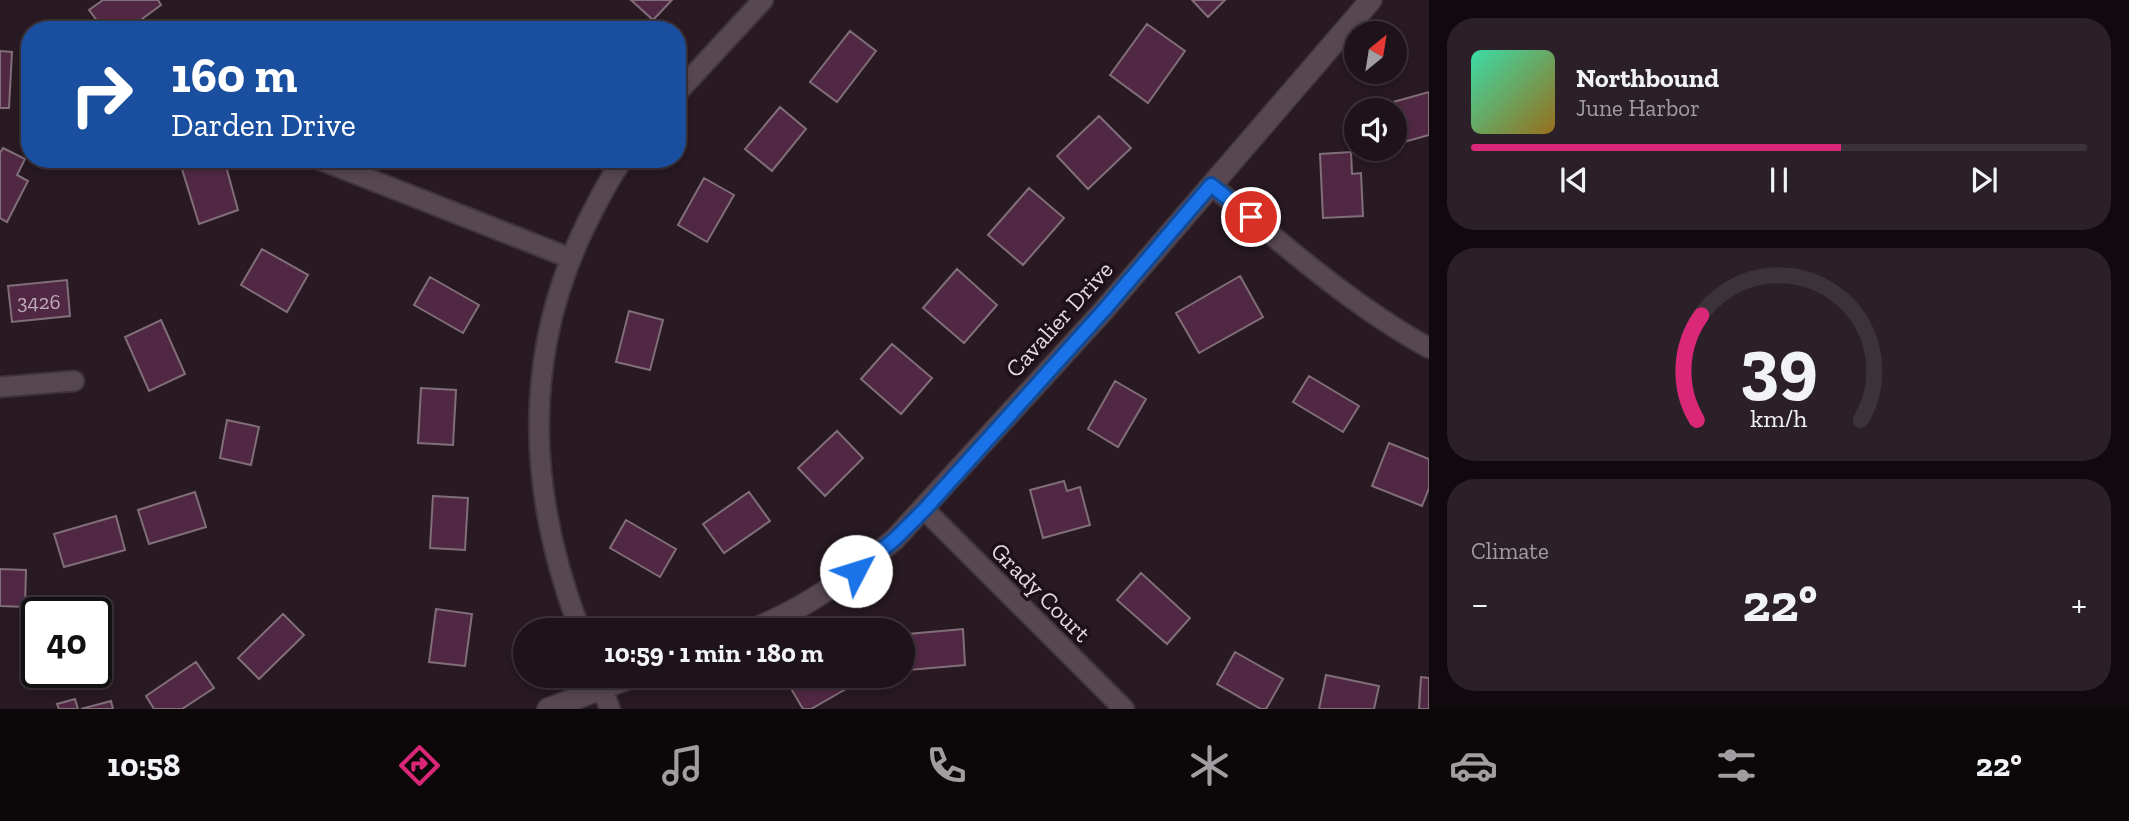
<!DOCTYPE html>
<html lang="en">
<head>
<meta charset="utf-8">
<style>
	:root { --surface:#1e131a; --page:#2b2027; --text:#f1f3f6; --muted:#a19ea2; --line:#3c3239; --accent:#db2777 }
	body { margin:0; font-family:"Zilla Slab",serif; background:var(--page); color:var(--text); height:100vh; display:flex; flex-direction:column; font-size:26px; white-space:nowrap }
	* { box-sizing:border-box; margin:0 }
	p { font-size:23px; color:var(--muted) }
	.icon { flex:none; width:38px; height:38px; fill:none; stroke:currentColor; stroke-width:2; stroke-linecap:round; stroke-linejoin:round }
	.map { position:relative; flex:1; overflow:hidden }
	.panel { display:flex; flex-direction:column; gap:18px; padding:18px; background:#100a0e; width:700px }
	.panel>* { flex:none }
	.hud { position:absolute; left:21px; top:21px; width:665px; height:147px; border-radius:28px; box-shadow:0 4px 10px #0003,0 0 0 2px var(--line); background:#1a4fa0; color:#fff; overflow:hidden }
	.needle { width:46px; rotate:30deg }
	.buttons { position:absolute; left:1344px; top:21px; display:grid; gap:14px }
	.buttons a { display:grid; place-items:center; width:63px; height:63px; border-radius:50%; background:var(--surface); box-shadow:0 4px 10px #0003,0 0 0 2px var(--line); font-size:35px }
	.speed { position:absolute; left:21px; top:597px; display:flex; gap:14px; font-size:35px; font-weight:700; text-align:center }
	.speed>* { display:grid; place-content:center; width:91px; height:91px; border-radius:50%; background:var(--surface); box-shadow:0 4px 10px #0003,0 0 0 2px var(--line); line-height:1 }
	.speed .limit { border:4px solid #111; border-radius:10px; background:#fff; color:#111 }
	.pin { position:absolute; display:grid; place-items:center; width:60px; height:60px; color:#fff; margin:-30px; border:4px solid #fff; border-radius:50%; box-shadow:0 2px 7px #0007 }
	.me { position:absolute; width:77px; margin:-38px; rotate:50deg; stroke-linejoin:round; filter:drop-shadow(0 0 5px #0008) }
	.turn { display:flex; align-items:center; gap:24px; height:147px; padding:0 35px; font-size:32px }
	.turn .icon { width:91px; height:91px; stroke-width:2.5 }
	.turn b { display:block; font-size:49px; line-height:60px }
	.big { font-size:52px; font-weight:700; line-height:1.1 }
	.panel .card { flex:1; display:flex; flex-direction:column; justify-content:center; gap:10px; min-width:0; padding:0 24px; border-radius:28px; background:var(--page) }
	.panel .dial { align-items:center; gap:0 }
	.dial svg { height:182px; overflow:visible; fill:none; stroke:var(--line); stroke-width:7; stroke-linecap:round; text-anchor:middle }
	.dial text { fill:var(--text); stroke:none }
	.song { display:flex; align-items:center; gap:21px }
	.cover { width:84px; height:84px; border-radius:10px; background:linear-gradient(135deg,hsl(160 70% 55%),hsl(40 70% 35%)) }
	.played { height:7px; border-radius:4px; background:linear-gradient(90deg,var(--accent) 60%,var(--line) 60%) }
	.keys { display:flex; justify-content:space-around; direction:ltr }
	.heat { display:flex; justify-content:space-between; align-items:center; font-size:38px; direction:ltr }
	.trip { position:absolute; left:513px; top:618px; width:402px; height:70px; border-radius:35px; background:var(--surface); box-shadow:0 4px 10px #0003,0 0 0 2px var(--line); font-weight:700; line-height:70px; text-align:center }
	.tabs { display:flex; height:112px; justify-content:space-around; align-items:center; background:#0c080a; color:var(--muted) }
	.tabs .icon { width:49px; height:49px }
	.tabs .active { color:var(--accent) }
	.tabs b { font-size:32px; color:var(--text) }
	main { display:flex; flex:1; min-height:0 }
	.map>svg:first-child { display:block }
	.building { fill:#512843; stroke:#806e78; stroke-width:2 }
	.lines { fill:none; stroke-linecap:round; stroke-linejoin:round }
	.minor-casing { stroke:#3f343b; stroke-width:23 }
	.tertiary-casing { stroke:#3f343b; stroke-width:24 }
	.minor { stroke:#574751; stroke-width:19 }
	.tertiary { stroke:#574751; stroke-width:21 }
	.route-casing { stroke:#114b97; stroke-width:18 }
	.route { stroke:#1a73e8; stroke-width:12 }
	.labels { text-anchor:middle; dominant-baseline:central; stroke-width:7; stroke-linejoin:round; paint-order:stroke }
	.number-label { font-size:21px; fill:#bfaeb9 }
	.street-label { font-size:24px; fill:#e4dae0; stroke:#1e1019 }
</style>
</head>
<body>
<main>
<div class="map">
<svg width="1429" height="709" viewBox="0 0 1429 709">
	<rect width="100%" height="100%" fill="#281922"/>
	<path class="building" d="M103,0H158L161,5L127,30H104L89,10Z
		M631,0H672L653,20Z
		M1192,0H1225L1208,17Z
		M1147,24L1185,51L1148,103L1110,75Z
		M850,31L876,51L837,102L810,82Z
		M0,51L12,52L9,108H0Z
		M1429,92V135L1397,144L1395,134V110H1388L1386,104Z
		M780,107L806,129L772,171L745,149Z
		M1099,116L1131,148L1088,189L1057,156Z
		M3,148L25,159L17,175L28,181L7,222L0,218V153Z
		M1351,152L1352,174L1361,173L1363,216L1323,218L1320,154Z
		M208,159H224L238,210L199,224L182,169Z
		M524,159H542L530,168Z
		M704,178L734,195L707,242L678,225Z
		M1029,188L1064,218L1023,265L988,235Z
		M262,249L308,275L287,312L241,285Z
		M957,269L997,305L964,343L923,308Z
		M1240,276L1263,317L1199,353L1176,313Z
		M430,277L479,305L463,333L414,305Z
		M67,280L70,316L12,322L8,286Z
		M629,311L663,320L650,370L616,362Z
		M161,320L185,374L149,391L125,337Z
		M892,344L932,378L901,414L861,379Z
		M1309,376L1359,406L1343,432L1293,402Z
		M1115,381L1146,399L1118,447L1088,429Z
		M421,388L456,390L453,445L418,443Z
		M227,420L259,427L251,465L220,458Z
		M837,431L863,458L825,496L798,468Z
		M1389,443L1429,459V488L1422,506L1372,486Z
		M1064,481L1067,491L1080,487L1090,525L1043,538L1030,490Z
		M195,492L206,527L149,544L138,510Z
		M749,492L770,521L724,553L703,524Z
		M433,496L468,498L465,550L430,548Z
		M116,516L125,550L64,567L54,534Z
		M626,520L676,549L660,577L610,548Z
		M0,569L26,570L25,607L0,606Z
		M1141,573L1190,618L1167,644L1117,600Z
		M436,609L472,614L465,666L429,662Z
		M283,614L304,635L259,679L238,658Z
		M963,629L965,665L909,670L908,634Z
		M1235,652L1283,679L1266,709H1261L1217,684Z
		M196,662L214,688L182,709H154L146,696Z
		M1326,675L1379,686L1374,709H1319Z
		M795,676H847L853,685L811,709H803L786,680Z
		M1421,677L1429,678V709H1419Z
		M75,699L78,709H59L57,704Z
		M111,701L113,709H81Z"/>
	<g class="lines">
		<g class="minor-casing">
			<path id="minor" d="M677,93L763,0
				M318,159L570,258
				M1211,185C1281,242 1349,304 1429,348
				M0,387L74,381
				M924,509L1124,709
				M580,630C529,497 521,364 582,233C594,208 607,182 623,159
				M597,676L610,709"/>
		</g>
		<g class="tertiary-casing">
			<path id="tertiary" d="M751,630C805,609 850,576 895,539L1105,309L1371,0
				M548,709L635,676"/>
		</g>
		<use href="#minor" class="minor"/>
		<use href="#tertiary" class="tertiary"/>
	</g>
	<g class="lines">
		<g class="route-casing">
			<path id="route" d="M856,571L895,539L925,509L1105,309L1211,185L1251,217"/>
		</g>
		<use href="#route" class="route"/>
	</g>
	<g class="labels">
		<g class="number-label">
			<text x="39" y="301">3426</text>
		</g>
		<g class="street-label">
			<text transform="translate(1059 319) rotate(-48)">Cavalier Drive</text>
			<text transform="translate(1041 592) rotate(45)">Grady Court</text>
		</g>
	</g>
</svg>
<div class="buttons">
<a><svg class="needle" viewBox="-14 -14 28 28"><path d="M0-13l5 13h-10z" fill="#e53935"/><path d="M0 13l5-13h-10z" fill="#a19ea2"/></svg></a>
<a><svg class="icon" aria-label="sound" viewBox="0 0 24 24"><path d="M4 9h4l5-4v14l-5-4H4zM17 9q2 3 0 6"/></svg></a>
</div>
<div class="speed"><div class="limit">40</div></div>
<div class="pin" style="left:1251px;top:217px;background:#d93025"><svg class="icon" aria-label="arrive" viewBox="0 0 24 24"><path d="M6 21V4h12l-3 4 3 4H6"/></svg></div>
<svg class="me" style="left:856px;top:571px" viewBox="-20 -20 40 40"><circle r="19" fill="#fff"/><path d="M0-13L10 11 0 6-10 11z" fill="#1a73e8"/></svg>
<div class="trip">10:59 · 1 min · 180 m</div>
<div class="hud">
<div class="turn"><svg class="icon" aria-label="right" viewBox="0 0 24 24"><path d="M7 20v-9h11M14 6l5 5-5 5"/></svg><div><b>160 m</b>Darden Drive</div></div>
</div>
</div>
<section class="panel">
<div class="card">
<div class="song"><i class="cover"></i><div><b>Northbound</b><p>June Harbor</p></div></div>
<div class="played"></div>
<div class="keys"><svg class="icon" aria-label="previous" viewBox="0 0 24 24"><path d="M18 5L8 12l10 7zM5 5v14"/></svg><svg class="icon" aria-label="pause" viewBox="0 0 24 24"><path d="M8 5v14M16 5v14"/></svg><svg class="icon" aria-label="next" viewBox="0 0 24 24"><path d="M6 5l10 7-10 7zM19 5v14"/></svg></div>
</div>
<div class="card dial"><svg viewBox="0 0 100 80">
<path d="M14 69A42 42 0 1 1 86 69"/>
<path d="M14 69A42 42 0 0 1 16 23" stroke="#db2777"/>
<text x="50" y="56" font-size="32" font-weight="700">39</text>
<text x="50" y="72" font-size="11">km/h</text>
</svg></div>
<div class="card"><p>Climate</p>
<div class="heat"><a>−</a><b class="big">22°</b><a>+</a></div>
</div>
</section>
</main>
<nav class="tabs">
<b>10:58</b>
<svg class="icon active" aria-label="directions" viewBox="0 0 24 24"><path d="M12 3l9 9-9 9-9-9zM9 14v-3h6M13 9l2 2-2 2"/></svg>
<svg class="icon" aria-label="music" viewBox="0 0 24 24"><path d="M9 18V5l10-2v13"/><circle cx="6" cy="18" r="3"/><circle cx="16" cy="16" r="3"/></svg>
<svg class="icon" aria-label="phone" viewBox="0 0 24 24"><path d="M5 4h4l2 5-3 2q2 4 5 5l2-3 5 2v4C11 20 4 13 5 4z"/></svg>
<svg class="icon" aria-label="climate" viewBox="0 0 24 24"><path d="M12 3v18M4 7l16 10M4 17L20 7"/></svg>
<svg class="icon" aria-label="car" viewBox="0 0 24 24"><path d="M5 17H2v-5l4-1 3-4h7l3 4 3 1v5h-3M9 17h6M6 11h13"/><circle cx="7" cy="17" r="2"/><circle cx="17" cy="17" r="2"/></svg>
<svg class="icon" aria-label="filters" viewBox="0 0 24 24"><path d="M4 7h16M4 17h16"/><circle cx="9" cy="7" r="2"/><circle cx="15" cy="17" r="2"/></svg>
<b>22°</b>
</nav>
</body>
</html>
